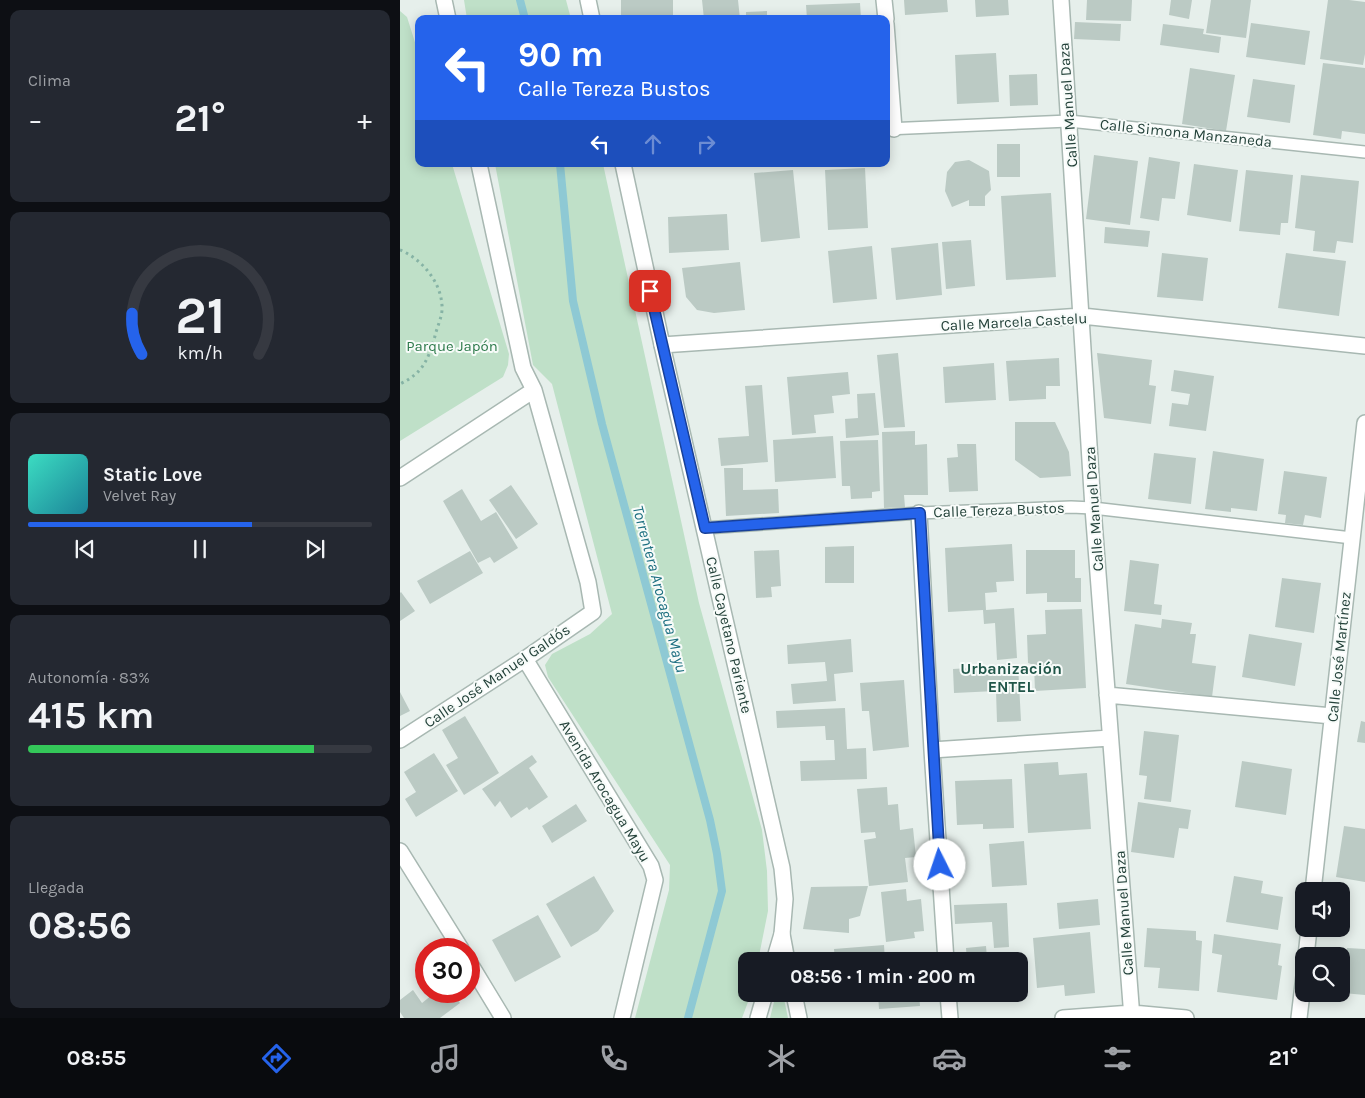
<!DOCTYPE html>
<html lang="es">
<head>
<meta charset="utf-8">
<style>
	:root { --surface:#171b24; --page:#242831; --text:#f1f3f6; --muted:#9ea1a6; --line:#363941; --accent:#2563eb }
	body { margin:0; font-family:Karla,sans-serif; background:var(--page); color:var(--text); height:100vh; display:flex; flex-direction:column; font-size:19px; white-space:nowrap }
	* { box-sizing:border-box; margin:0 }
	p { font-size:16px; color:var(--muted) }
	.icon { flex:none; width:28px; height:28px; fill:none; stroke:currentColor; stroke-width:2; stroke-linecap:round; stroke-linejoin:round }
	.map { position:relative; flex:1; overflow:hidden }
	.details { display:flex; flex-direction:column; gap:10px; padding:10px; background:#0d0f14; width:400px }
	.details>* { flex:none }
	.banner { position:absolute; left:15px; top:15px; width:475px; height:152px; border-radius:10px; box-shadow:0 2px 12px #0003; background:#2563eb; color:#fff; overflow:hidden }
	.tools { position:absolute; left:895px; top:882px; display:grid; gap:10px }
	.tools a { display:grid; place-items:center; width:55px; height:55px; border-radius:10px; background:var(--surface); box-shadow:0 2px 12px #0003; font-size:25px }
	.speed { position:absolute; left:15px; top:938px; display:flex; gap:10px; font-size:25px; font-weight:700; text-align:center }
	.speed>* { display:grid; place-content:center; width:65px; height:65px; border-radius:50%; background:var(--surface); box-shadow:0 2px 12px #0003; line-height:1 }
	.speed .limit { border:8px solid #d22; background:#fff; color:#111 }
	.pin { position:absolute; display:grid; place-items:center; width:42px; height:42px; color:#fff; margin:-21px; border-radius:10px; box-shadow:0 2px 8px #0006 }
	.me { position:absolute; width:55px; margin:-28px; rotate:356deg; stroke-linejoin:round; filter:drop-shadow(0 0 4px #0008) }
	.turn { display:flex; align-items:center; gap:18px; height:105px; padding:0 20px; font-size:22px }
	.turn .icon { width:65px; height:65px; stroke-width:2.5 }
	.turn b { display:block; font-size:35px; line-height:42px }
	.lanes { display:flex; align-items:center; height:48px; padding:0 20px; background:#0003; justify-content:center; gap:25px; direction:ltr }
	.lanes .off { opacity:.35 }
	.big { font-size:38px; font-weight:700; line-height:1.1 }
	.details .card { flex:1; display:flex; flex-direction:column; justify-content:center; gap:8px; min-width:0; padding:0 18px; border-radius:10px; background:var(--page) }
	.details .dial { align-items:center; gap:0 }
	.dial svg { height:130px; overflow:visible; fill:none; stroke:var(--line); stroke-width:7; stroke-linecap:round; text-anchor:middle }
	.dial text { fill:var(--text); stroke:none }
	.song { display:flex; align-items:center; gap:15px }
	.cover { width:60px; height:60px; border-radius:8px; background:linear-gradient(135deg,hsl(170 70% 55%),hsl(190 70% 35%)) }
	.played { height:5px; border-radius:2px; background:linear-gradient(90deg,var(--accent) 65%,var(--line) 65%) }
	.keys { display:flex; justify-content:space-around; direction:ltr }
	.heat { display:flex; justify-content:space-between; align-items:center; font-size:28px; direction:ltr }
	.charge { height:8px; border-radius:4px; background:linear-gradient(90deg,#34c759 83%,var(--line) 0) }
	.trip { position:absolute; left:338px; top:952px; width:290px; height:50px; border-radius:10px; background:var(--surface); box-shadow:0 2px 12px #0003; font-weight:700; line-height:50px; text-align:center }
	.tab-bar { display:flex; height:80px; justify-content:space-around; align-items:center; background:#090b0e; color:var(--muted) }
	.tab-bar .icon { width:35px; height:35px }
	.tab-bar .selected { color:var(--accent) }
	.tab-bar b { font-size:22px; color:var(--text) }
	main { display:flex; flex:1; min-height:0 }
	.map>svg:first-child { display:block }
	.green { fill:#bfe0c8 }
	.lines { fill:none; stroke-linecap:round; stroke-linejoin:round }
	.stream { stroke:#8ec9d4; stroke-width:8 }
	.building { fill:#bbcac4 }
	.service-casing { stroke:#a8b8b2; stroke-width:14 }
	.minor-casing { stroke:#a8b8b2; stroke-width:18 }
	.tertiary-casing { stroke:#a8b8b2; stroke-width:18 }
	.path { stroke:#86b3a5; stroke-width:3; stroke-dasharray:2.5 4; stroke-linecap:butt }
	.service { stroke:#fff; stroke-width:11 }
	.minor { stroke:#fff; stroke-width:15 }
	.tertiary { stroke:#fff; stroke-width:15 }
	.route-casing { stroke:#184099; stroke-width:12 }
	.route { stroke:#2563eb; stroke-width:9 }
	.labels { text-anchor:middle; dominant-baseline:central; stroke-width:4; stroke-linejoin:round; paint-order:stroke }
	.street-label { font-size:15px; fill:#24423a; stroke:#f7fbf9 }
	.park-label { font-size:15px; fill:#2d7a4b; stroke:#f7fbf9 }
	.water-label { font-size:16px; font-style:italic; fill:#1c6f80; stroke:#f7fbf9 }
	.neighbourhood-label { font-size:16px; font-weight:bold; fill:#1f5548; stroke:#f7fbf9 }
</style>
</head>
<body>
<main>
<section class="details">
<div class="card"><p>Clima</p>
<div class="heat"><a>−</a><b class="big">21°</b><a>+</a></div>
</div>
<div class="card dial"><svg viewBox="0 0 100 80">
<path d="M14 69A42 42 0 1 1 86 69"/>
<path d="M14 69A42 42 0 0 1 8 44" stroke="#2563eb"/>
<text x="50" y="56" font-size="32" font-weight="700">21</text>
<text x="50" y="72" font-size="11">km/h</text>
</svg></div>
<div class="card">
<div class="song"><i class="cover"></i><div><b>Static Love</b><p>Velvet Ray</p></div></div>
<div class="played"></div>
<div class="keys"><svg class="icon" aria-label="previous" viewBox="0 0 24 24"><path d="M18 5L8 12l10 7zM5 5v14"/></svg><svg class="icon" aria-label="pause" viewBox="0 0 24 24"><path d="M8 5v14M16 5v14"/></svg><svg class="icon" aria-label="next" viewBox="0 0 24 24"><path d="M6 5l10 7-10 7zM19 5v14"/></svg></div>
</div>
<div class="card"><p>Autonomía · 83%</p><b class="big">415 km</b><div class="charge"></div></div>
<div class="card"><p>Llegada</p><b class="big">08:56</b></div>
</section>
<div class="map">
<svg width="965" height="1018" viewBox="0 0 965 1018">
	<rect width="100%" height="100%" fill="#e6efeb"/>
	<path class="green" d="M64,0H166L171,19H67Z
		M0,11L7,17L19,55V164H52L109,354L108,365L103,377L0,441Z
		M95,164H203L299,603L362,830L367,871L368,911L358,961H346V994H351L342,1018H235L269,890L270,865L148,677L145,665L152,654L190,634L212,614L152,384L133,365Z
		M376,994H383L388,1018H370Z"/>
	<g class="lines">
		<path class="stream" d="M120,0L125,19
			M160,164L173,301L202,424L310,820L317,854L322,891L288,1018"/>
	</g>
	<path class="building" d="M221,0H273V19L221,18Z
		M302,0H338L340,19H304Z
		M504,0H547L548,12L505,15Z
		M575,0H608L609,15L576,17Z
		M687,0H732L731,21L686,20Z
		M771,0H792L789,19L769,15Z
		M811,0H851L846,38L806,33Z
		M928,0H949L965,2V54L963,65L920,59Z
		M460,3L461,19H407L406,5Z
		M367,11V19H346V12Z
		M675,22L721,24L720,41L674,39Z
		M851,23L910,31L905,65L846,57Z
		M763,24L804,29L803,34L821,37L819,53L760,45Z
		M596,53L599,102L557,104L555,55Z
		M923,63L965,68V134L942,131L941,139L913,135Z
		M790,68L835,75L826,131L782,124Z
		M637,74L638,105L610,106L609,75Z
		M853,79L895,85L890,123L847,117Z
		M597,144H620V177H597Z
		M694,155L738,161L730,225L686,219Z
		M749,157L780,162L775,199L762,198L759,221L740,218Z
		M569,160L589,171L591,190L585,196V206H569V200L552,207L545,191L547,172L555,162Z
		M794,164L838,170L831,222L787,215Z
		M465,168L468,228L428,230L425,170Z
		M393,170L400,238L361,242L354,173Z
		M846,170L893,175L888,223H881L880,235L839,231Z
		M901,175L959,181L953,243L937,241L935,253L913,251L915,231L895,228Z
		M651,193L656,277L606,280L601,196Z
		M327,214L329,250L269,253L268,217Z
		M705,227L750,231L748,247L704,243Z
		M571,240L575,286L546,289L542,242Z
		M538,243L542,295L496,300L491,248Z
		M472,246L477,299L433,303L428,251Z
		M762,253L808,258L803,301L757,297Z
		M886,253L946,261L939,316L878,308Z
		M340,262L345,310L314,313L297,310L286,297L282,268Z
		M498,353L505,427L484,428L477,355Z
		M697,353L752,360L749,385L756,386L751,424L704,418Z
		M659,358L660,386H646V399L609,401L606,361Z
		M594,363L596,400L545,403L543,367Z
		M774,370L814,376L806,431L769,426L772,403L788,405L790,394L771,391Z
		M448,372L450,394L432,396L434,413L414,415L416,433L392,435L387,377Z
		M362,385L368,462L321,466L318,438L349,436L345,386Z
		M475,393L479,435L446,438L445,419L458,418L457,394Z
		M615,422H655L669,452L671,476L640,478L615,460Z
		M515,431V445L527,444L528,495H504L505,507L484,508L482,432Z
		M433,436L436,478L375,482L373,440Z
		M478,440L480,491L472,492V498L451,499L450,486H442L440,441Z
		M557,444H576L578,491L549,492L547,458L558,457Z
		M813,451L864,459L857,511L831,508V512L805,509Z
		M754,453L796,458L791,504L748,499Z
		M324,468H343V490L378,489L379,513L326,516Z
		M884,471L927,477L921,518L905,515L903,525L885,523L886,515L878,514Z
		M111,485L138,524L116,539L89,500Z
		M62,489L81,521L96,512L118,548L94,563L90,557L78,563L43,501Z
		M612,544L614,581L596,582L597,592L585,593L586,610L614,608L617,658L597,660L595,623L584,624L583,610L548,612L545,548Z
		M454,546V583H425V547Z
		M379,550L381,586L371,587L372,597L356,598L354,551Z
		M626,550H675V578H681V602H647V593L626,594Z
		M70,551L83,573L30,604L17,581Z
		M730,560L759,564L754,604L762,605L761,615L724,611Z
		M882,578L921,583L914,633L875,627Z
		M1,592L15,611L0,621V593Z
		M682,609L686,688L635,691L634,665L628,663L627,635L646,634L645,610Z
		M762,619L792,623L790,634H796L792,663L816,666L812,697L726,684L735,624L761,628Z
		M849,634L902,643L895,686L842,677Z
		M451,639L453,672L434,674L436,701L393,704L391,684L427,681L425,662L388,664L387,645Z
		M618,665L621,721L597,722L596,691L554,693L553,669Z
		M504,680L509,747L473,751L469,711H462L460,683Z
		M0,692L10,711L0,716Z
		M445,708L447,749L466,748L467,779L401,781L400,761L435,760L434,740H426L425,726L377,728L376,711Z
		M65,716L99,773L64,795L46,765L58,758L42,730Z
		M961,721L965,722V743L957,742Z
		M744,731L779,735L771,802L744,799L747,776L739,775Z
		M34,753L58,791L16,817L5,799L16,792L4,772Z
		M132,755L137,762L129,768L148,797L129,810L127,807L111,818L100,801L95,807L82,789Z
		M842,761L892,769L886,815L835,807Z
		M658,762L659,775L687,773L691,829L628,833L624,764Z
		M612,779L614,828L583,829V824L557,825L555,781Z
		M487,787L488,805L498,804L500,830L513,828L516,857L505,858L508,882L469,886L464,840L476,838L475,832L461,833L457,789Z
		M738,802L791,810L788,829L779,828L774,858L731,852Z
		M176,804L187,821L152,843L142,826Z
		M944,826L965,829V882L936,877Z
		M624,841L627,885L592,887L589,844Z
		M194,876L214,911L198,931L171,947L146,904Z
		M834,876L863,881L861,893L883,897L878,930L826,922Z
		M468,886L460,916L449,919V933L403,929L411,887Z
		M506,889L507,901L521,899L524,931L514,932L515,938L486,942L481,892Z
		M698,899L700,925L659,929L657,903Z
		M607,903L609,947L594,948L592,922L555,924L554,905Z
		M138,915L161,957L115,982L92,940Z
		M747,928L796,931V940L802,941L799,991L758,988L760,968L744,967Z
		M690,932L695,993L665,996L664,985L637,988L633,938Z
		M814,934L881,944L878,965L882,966L877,1000L817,992L822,955L812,953Z
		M484,945L485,961H435L434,949Z
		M586,946L587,958L609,955L610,961H567L566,948Z
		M947,948L965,949V995L943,993Z
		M13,990L22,1003L37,991H51L60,1003L40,1018H4L0,1012V1000Z
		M478,994H519L520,1006L479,1009Z"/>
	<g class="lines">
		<g class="service-casing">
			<path id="service" d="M486,129L669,121L965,152
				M305,528L519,513L671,507L693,508L952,538"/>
		</g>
		<g class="minor-casing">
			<path id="minor" d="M44,0L48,19
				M484,0L486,19
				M661,0L693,508L732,1018
				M486,24L494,129
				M262,345L682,316L965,346
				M0,478L134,390
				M519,513L532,750L546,961
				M125,659L251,866L255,880L222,1018
				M707,695L932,716
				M0,740L125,659L193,612L188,582L134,390L123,368L79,164
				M532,750L710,738
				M0,851L61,949
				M913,891L965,423
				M382,934L387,961
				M906,956L909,929
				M69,962L103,1018
				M394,994L399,1018
				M548,994L550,1018
				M663,1018L732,1013L786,1018
				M899,1018L904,976"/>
		</g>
		<g class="tertiary-casing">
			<path id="tertiary" d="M188,0L192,19
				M223,164L262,345L382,868L385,899L382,934L374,961
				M358,1018L365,994"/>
		</g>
		<path class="path" d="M0,250C22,259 41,282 42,306C43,315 37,327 35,336C28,360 23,373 0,384"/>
		<use href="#service" class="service"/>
		<use href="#minor" class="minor"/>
		<use href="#tertiary" class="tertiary"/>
	</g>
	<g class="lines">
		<g class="route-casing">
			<path id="route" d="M250,291L305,528L520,513L540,865"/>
		</g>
		<use href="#route" class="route"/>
	</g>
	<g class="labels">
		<g class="street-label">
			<text transform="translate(668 105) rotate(-94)">Calle Manuel Daza</text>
			<text transform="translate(786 133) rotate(6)">Calle Simona Manzaneda</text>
			<text transform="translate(614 322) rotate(-3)">Calle Marcela Castelu</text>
			<text transform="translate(694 509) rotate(-94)">Calle Manuel Daza</text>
			<text transform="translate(599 510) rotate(-2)">Calle Tereza Bustos</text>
			<text transform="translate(329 635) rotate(77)">Calle Cayetano Pariente</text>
			<text transform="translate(939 657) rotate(-84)">Calle José Martínez</text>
			<text transform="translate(97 676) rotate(-34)">Calle José Manuel Galdós</text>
			<text transform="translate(205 791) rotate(59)">Avenida Arocagua Mayu</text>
			<text transform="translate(724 913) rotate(-94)">Calle Manuel Daza</text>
		</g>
		<g class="park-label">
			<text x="52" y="346">Parque Japón</text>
		</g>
		<g class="water-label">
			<text transform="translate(260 589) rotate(75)">Torrentera Arocagua Mayu</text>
		</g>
		<g class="neighbourhood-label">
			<text x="611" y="668">Urbanización<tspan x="611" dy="18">ENTEL</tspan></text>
		</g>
	</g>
</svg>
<div class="tools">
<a><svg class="icon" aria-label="sound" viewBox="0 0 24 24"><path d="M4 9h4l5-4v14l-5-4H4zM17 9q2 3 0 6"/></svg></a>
<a><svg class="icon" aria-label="search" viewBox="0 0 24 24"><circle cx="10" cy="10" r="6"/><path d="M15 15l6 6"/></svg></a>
</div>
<div class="speed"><div class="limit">30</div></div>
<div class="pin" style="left:250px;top:291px;background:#d93025"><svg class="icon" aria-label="arrive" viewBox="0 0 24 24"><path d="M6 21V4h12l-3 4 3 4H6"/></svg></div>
<svg class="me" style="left:540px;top:865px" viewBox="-20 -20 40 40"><circle r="19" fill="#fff"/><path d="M0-13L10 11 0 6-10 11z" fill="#2563eb"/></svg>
<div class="trip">08:56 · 1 min · 200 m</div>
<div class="banner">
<div class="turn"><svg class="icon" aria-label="left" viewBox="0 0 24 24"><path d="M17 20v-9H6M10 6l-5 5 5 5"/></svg><div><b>90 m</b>Calle Tereza Bustos</div></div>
<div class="lanes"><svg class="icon" aria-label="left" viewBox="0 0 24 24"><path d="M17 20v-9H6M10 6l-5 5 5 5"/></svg><svg class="icon off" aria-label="ahead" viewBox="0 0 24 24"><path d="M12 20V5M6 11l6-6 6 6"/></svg><svg class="icon off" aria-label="right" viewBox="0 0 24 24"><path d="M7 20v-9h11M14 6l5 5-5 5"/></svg></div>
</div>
</div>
</main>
<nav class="tab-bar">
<b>08:55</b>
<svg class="icon selected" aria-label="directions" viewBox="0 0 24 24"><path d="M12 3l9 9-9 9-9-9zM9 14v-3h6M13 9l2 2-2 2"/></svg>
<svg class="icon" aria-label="music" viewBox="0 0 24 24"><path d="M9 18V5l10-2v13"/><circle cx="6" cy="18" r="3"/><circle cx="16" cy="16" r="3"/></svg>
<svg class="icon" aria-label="phone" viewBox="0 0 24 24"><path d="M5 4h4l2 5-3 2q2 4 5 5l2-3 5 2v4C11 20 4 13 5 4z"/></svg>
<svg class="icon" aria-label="climate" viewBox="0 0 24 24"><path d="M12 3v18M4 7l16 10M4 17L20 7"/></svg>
<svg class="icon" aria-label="car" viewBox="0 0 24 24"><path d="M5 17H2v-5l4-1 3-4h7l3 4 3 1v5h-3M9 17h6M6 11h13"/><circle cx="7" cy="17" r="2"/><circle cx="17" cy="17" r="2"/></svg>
<svg class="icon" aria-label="filters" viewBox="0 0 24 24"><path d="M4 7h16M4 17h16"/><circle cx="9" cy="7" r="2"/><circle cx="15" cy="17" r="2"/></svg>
<b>21°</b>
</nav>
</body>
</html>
